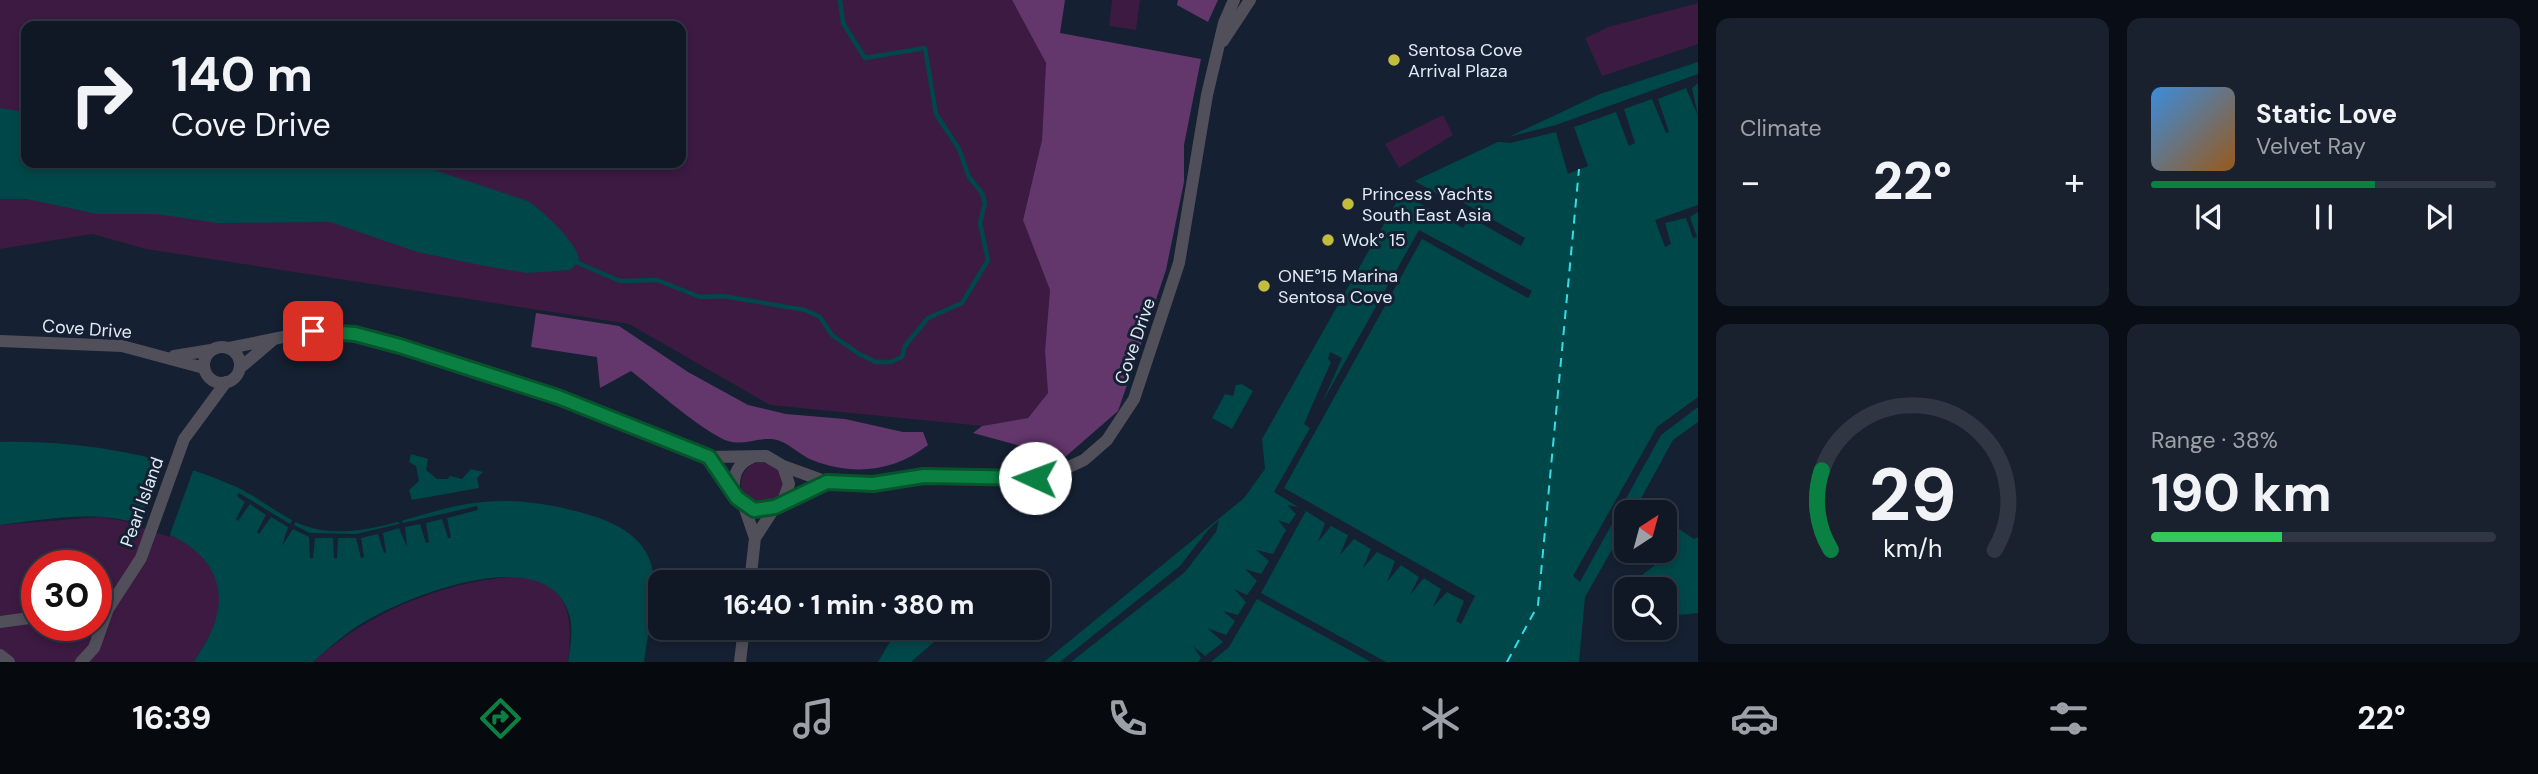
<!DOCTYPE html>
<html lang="en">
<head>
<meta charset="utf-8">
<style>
	:root { --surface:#101826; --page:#19212e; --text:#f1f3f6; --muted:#9ca0a7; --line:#303743; --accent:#0b8043 }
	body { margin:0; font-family:"DM Sans",sans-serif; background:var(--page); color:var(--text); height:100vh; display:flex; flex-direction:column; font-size:26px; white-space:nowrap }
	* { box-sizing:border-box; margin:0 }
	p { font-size:23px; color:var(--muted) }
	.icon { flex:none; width:38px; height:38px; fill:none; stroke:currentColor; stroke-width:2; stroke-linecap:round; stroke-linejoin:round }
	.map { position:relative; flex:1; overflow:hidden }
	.drawer { display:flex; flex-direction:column; gap:18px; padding:18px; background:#090d15; width:840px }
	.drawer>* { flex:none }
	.guide { position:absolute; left:21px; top:21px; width:665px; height:147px; border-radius:14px; box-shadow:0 4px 10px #0003,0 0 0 2px var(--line); background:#101826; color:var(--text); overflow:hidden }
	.needle { width:46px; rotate:36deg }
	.tools { position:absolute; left:1614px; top:500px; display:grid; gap:14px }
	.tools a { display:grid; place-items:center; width:63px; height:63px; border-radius:14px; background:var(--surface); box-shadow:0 4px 10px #0003,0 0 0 2px var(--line); font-size:35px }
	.speed { position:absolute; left:21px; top:550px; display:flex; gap:14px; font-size:35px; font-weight:700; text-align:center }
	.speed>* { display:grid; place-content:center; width:91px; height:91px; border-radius:50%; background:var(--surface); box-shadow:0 4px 10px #0003,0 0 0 2px var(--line); line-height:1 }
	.speed .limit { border:10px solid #d22; background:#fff; color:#111 }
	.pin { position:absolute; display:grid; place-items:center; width:60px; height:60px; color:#fff; margin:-30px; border-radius:14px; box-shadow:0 4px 10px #0006 }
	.me { position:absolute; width:77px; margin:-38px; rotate:272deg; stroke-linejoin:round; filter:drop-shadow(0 0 5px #0008) }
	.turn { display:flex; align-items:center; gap:24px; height:147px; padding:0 35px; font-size:32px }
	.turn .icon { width:91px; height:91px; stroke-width:2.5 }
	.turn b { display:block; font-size:49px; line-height:60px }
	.big { font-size:52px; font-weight:800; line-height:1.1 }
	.drawer .card { flex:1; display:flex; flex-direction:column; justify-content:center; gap:10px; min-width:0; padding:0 24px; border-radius:14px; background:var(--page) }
	.drawer .dial { align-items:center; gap:0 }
	.dial svg { height:182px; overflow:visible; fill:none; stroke:var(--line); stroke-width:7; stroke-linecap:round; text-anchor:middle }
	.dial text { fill:var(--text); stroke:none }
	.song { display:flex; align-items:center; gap:21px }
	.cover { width:84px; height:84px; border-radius:10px; background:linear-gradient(135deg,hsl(210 70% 55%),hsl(30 70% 35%)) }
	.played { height:7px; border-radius:4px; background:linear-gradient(90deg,var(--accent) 65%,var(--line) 65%) }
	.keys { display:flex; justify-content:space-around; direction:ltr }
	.heat { display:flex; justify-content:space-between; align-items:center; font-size:38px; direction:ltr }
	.charge { height:10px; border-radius:5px; background:linear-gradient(90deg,#34c759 38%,var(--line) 0) }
	.drawer .tiles { flex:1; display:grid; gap:18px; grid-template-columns:repeat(2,1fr) }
	.trip { position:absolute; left:648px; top:570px; width:402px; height:70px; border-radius:14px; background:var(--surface); box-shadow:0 4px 10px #0003,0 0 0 2px var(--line); font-weight:800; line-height:70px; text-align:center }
	.tab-bar { display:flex; height:112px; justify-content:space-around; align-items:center; background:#060a0f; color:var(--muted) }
	.tab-bar .icon { width:49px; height:49px }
	.tab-bar .on { color:var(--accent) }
	.tab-bar b { font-size:32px; color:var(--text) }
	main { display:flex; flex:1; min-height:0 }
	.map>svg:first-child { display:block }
	.green { fill:#3c1a42; fill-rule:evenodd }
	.forest { fill:#63366c }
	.water { fill:#004749 }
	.pier { fill:#152032 }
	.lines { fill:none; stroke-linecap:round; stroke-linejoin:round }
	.stream { stroke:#004749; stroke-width:4.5 }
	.ferry { stroke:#31dfe5; stroke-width:2; stroke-dasharray:9 7; stroke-linecap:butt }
	.street { stroke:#51505a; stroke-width:12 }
	.route-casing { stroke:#07532c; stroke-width:18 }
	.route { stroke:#0b8043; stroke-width:12 }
	.poi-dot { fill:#c3bd3e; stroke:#152032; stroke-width:2.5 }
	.labels { text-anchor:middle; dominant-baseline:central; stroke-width:6; stroke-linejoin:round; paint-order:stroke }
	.poi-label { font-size:18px; fill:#e2eaf6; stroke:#152032; text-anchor:start }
	.street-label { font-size:18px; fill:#e2eaf6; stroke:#152032 }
</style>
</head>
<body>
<main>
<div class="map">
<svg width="1698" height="662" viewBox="0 0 1698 662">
	<rect width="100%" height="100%" fill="#152032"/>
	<path class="green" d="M0,0H1012L1046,63L1042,140L1023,219L1050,290L1045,351L1048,393L1028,418L982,426L770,405L629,324L146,249L92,234L0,249ZM26,26H681V163H26Z
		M1112,0H1140L1136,30L1109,26Z
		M1698,3V44L1602,76L1585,38L1608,27Z
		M1443,115L1453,135L1399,168L1385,144Z
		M741 483a21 21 0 1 1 42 0a21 21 0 1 1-42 0Z
		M99,517C150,523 232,544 218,613C214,631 203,647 194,662H0V525ZM37,565H96V625H37Z
		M519,576C571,584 573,617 568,662H313C371,611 441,582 519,576Z"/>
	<path class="forest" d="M1012,0H1065L1060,33L1201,59L1184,145V182L1166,270L1137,356L1118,411L1064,458L973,433L982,426L1028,418L1048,393L1045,351L1050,290L1023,220L1042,140L1046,63Z
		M1178,0H1218L1208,22L1177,5Z
		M536,313L619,326L688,372L748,405L786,414L845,419L903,432H923L928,445C894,472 852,476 812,460C800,455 791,445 780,441C765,435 747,445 732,442C711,439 651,386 631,371L600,388L597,357L531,347Z"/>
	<path class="water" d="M1698,62V422L1673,440L1633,513H1626V525L1585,597L1579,662H1044L1244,498L1265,469L1262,439L1406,185L1600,94Z
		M0,108L26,112V163H413L528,201C542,210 580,245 579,261L570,270L527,273L485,266L417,252L330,222L218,223L156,214H97L27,199H0Z
		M1242,384L1253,391L1232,429L1212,418L1225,394L1233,396L1236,385Z
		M0,442C79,440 159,454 232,485C264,498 285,524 321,530C367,537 416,514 461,505C507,496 552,503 596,517C623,526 649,542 653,573C657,600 647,634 644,662H568C570,646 574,630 569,614C547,542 417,593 373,617C350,629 332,645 313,662H194C203,647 214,631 217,614C232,548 152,521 102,517C68,515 33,521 0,525Z
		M411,454L428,459L426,470L437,479H448L450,476L462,479L471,469L483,472L477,478L479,488L412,500L409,490L419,481L416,466L409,462Z
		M1673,525L1694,539L1698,537V613L1677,615V622L1664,627V590H1626V616L1622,621C1605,590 1648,576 1663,557C1671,547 1672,537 1673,525Z
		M898,628H950L911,662H878Z"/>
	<path class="pier" d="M1698,74V83L1692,88L1698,116L1686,88L1658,99L1669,132L1666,133L1652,99L1624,109L1635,143L1629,146L1616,112L1574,127L1588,166L1568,174L1556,132L1510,143L1492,141L1505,135L1512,136L1556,125Z
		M1411,179L1452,202L1455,198L1525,238L1521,246L1470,217L1463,228L1398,191L1403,183Z
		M1698,205V212L1690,217L1697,237L1693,238L1686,218L1665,223L1671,244L1665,247L1655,220Z
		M1419,230L1532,291L1528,298L1422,239L1284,488L1475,596L1461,624L1456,621L1464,601L1447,592L1433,607L1441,589L1424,578L1410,595L1419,577L1401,565L1387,582L1395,561L1377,552L1363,568L1371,549L1354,539L1340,555L1348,535L1331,526L1318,542L1325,523L1306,511L1261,593L1386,662H1371L1257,599L1229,647L1211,662H1198L1201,658L1193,646L1205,656L1223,642L1207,628L1226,635L1235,621L1223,611L1238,615L1246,602L1234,589L1247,595L1257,581L1245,569L1261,574L1269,561L1256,550L1273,554L1286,530L1278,520L1289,524L1296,514L1287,505L1298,507L1274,492L1310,428L1304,424L1331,362L1328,359L1330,352L1342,358L1322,403Z
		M1698,397V407L1661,435L1580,582L1573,576L1657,427Z
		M163,457L194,468L169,537L138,526Z
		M239,493L290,524L293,519L296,521L294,525L310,533L356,534L399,524L398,519L401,517L403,523L477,506L478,510L447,518L451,538H448L442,519L426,523L429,542L426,543L420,524L405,527L407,547L399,528L383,533L386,552L384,553L378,534L361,538L364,557L361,558L356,538H338L337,558H334L333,538H315L313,558H310L309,537L293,529L282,546L288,527L271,517L259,534L257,532L266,515L250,504L238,521L236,519L245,502L237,496Z
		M1219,520L1216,532L1185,572L1071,662H1060L1180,566L1208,530Z"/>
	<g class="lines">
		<path class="stream" d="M578,263L620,281L657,280L700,297L723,296L805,310L820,317L832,335L859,354L876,362H891L902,357L905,346L928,318L962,303L988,260L980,223L985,203L982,193L969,177L959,149L936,114L925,48L865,58L843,23L840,0"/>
		<path class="ferry" d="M1507,662L1538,605L1579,169"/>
		<path class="street" d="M1223,41L1250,0
			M0,341L122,346L204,368
			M204 365a18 18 0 1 1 36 0a18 18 0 1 1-36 0Z
			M229,348L313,331L356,334L400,346L558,397L709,457L766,456L783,466L827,482L873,484L924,476L1035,478L1058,472L1084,460L1107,440L1134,399L1179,263L1207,95L1224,23L1234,0
			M174,356L211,350
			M240,368L273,340
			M709,457L737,498L754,510L775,507L827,482
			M783,466L789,484L783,501
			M734,489C733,474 738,463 753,457
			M744,506L755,538L750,583
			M755,538L775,507
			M0,622L37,617
			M0,655L9,662
			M81,662L94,648L108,609L141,558L184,439L226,382
			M740,662L744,628"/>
	</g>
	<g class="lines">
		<g class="route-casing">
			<path id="route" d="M313,331L355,334L400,346L558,397L709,457L737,498L754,510L775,507L827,482L873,484L924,476L1035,478"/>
		</g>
		<use href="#route" class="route"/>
	</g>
	<g class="poi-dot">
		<circle cx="1394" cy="60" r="7"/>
		<circle cx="1348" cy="204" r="7"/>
		<circle cx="1328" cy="240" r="7"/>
		<circle cx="1264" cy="286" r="7"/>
	</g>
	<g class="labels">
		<g class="poi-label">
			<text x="1408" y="50">Sentosa Cove<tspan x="1408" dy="21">Arrival Plaza</tspan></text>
			<text x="1362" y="194">Princess Yachts<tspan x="1362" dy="21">South East Asia</tspan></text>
			<text x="1342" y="240">Wok° 15</text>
			<text x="1278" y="276">ONE°15 Marina<tspan x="1278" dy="21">Sentosa Cove</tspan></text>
		</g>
		<g class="street-label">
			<text transform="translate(87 329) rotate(4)">Cove Drive</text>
			<text transform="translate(1135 341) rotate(-71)">Cove Drive</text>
			<text transform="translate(142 502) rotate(-70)">Pearl Island</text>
		</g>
	</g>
</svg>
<div class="tools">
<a><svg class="needle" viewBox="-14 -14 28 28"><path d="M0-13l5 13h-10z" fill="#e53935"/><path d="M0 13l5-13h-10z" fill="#9ca0a7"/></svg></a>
<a><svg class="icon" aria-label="search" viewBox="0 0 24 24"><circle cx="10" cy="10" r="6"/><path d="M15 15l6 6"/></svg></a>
</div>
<div class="speed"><div class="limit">30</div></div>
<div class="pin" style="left:313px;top:331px;background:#d93025"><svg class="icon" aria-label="arrive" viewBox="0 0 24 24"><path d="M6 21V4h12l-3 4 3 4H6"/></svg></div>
<svg class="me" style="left:1035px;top:478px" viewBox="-20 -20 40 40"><circle r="19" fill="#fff"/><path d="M0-13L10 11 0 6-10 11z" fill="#0b8043"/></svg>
<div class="trip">16:40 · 1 min · 380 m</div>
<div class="guide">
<div class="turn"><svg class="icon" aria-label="right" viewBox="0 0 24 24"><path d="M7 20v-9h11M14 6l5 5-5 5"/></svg><div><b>140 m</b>Cove Drive</div></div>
</div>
</div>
<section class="drawer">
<div class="tiles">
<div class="card"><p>Climate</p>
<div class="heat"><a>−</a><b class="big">22°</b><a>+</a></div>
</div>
<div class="card">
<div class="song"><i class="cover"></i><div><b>Static Love</b><p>Velvet Ray</p></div></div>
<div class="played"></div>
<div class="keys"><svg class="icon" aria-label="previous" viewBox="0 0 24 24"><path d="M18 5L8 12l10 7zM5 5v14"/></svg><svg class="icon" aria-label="pause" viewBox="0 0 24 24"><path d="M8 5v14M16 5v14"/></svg><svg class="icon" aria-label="next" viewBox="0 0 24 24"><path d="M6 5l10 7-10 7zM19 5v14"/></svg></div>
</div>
<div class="card dial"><svg viewBox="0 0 100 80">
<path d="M14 69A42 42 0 1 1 86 69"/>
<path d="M14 69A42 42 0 0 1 10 34" stroke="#0b8043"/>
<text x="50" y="56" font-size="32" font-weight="700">29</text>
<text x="50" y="72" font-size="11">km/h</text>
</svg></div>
<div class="card"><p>Range · 38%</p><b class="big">190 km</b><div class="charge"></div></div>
</div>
</section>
</main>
<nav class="tab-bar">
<b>16:39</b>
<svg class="icon on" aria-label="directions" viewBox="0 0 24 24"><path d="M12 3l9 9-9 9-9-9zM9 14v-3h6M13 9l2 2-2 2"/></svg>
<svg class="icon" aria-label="music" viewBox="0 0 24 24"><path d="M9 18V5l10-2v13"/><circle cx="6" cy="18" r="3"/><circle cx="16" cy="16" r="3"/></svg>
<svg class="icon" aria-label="phone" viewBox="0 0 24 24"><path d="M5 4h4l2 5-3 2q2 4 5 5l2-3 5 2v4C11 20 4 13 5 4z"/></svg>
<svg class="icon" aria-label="climate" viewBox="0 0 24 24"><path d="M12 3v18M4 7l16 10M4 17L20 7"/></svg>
<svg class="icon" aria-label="car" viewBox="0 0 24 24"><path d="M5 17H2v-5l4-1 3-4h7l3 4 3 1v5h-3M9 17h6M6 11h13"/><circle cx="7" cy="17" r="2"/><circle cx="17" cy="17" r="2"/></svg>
<svg class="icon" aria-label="filters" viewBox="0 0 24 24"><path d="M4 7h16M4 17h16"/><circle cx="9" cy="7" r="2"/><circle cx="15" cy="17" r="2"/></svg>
<b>22°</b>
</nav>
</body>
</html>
